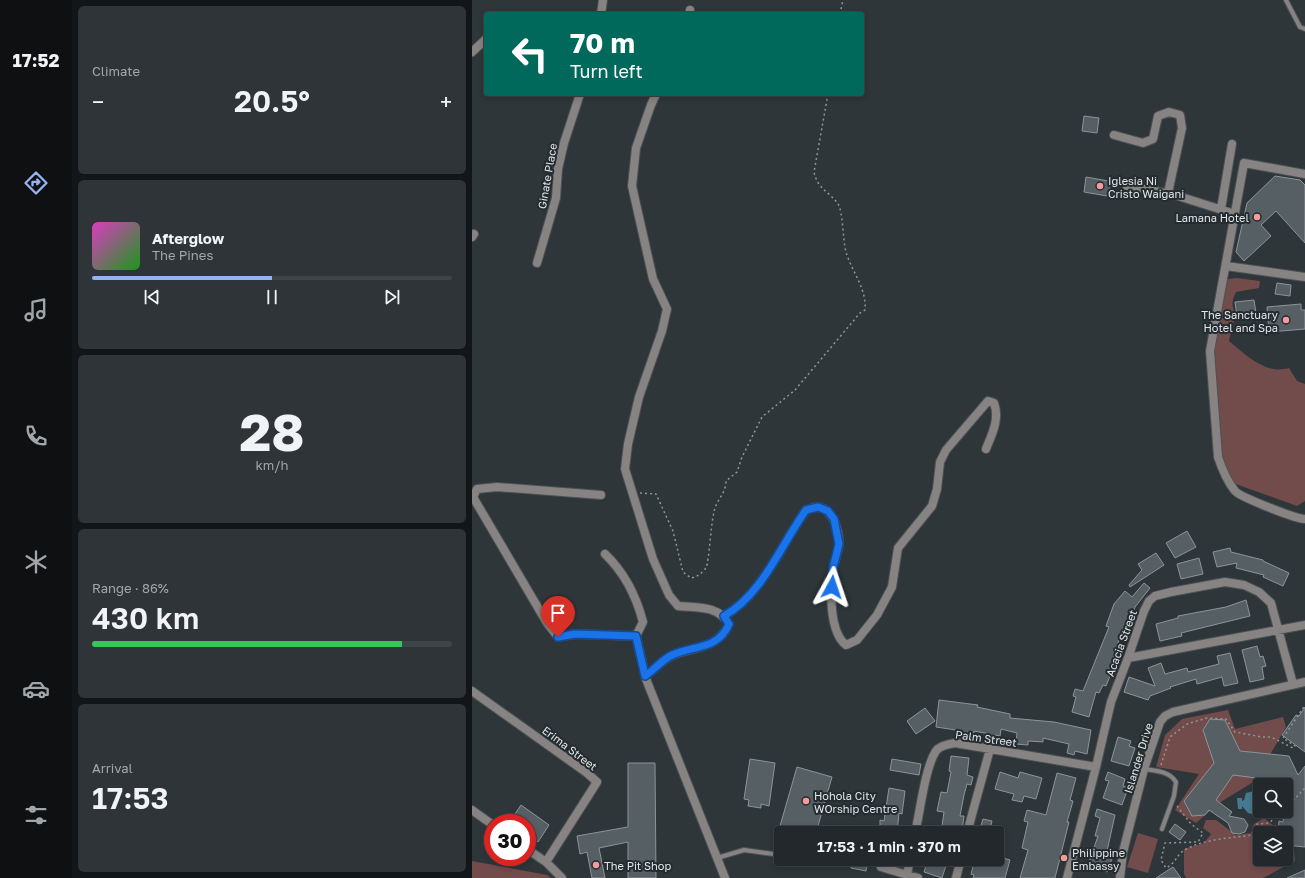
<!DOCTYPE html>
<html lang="en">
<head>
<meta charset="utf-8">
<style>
	:root { --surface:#22282c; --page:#2e3438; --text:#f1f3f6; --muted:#a2a6a9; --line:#3f4448; --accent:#95b2f1 }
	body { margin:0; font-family:"Golos Text",sans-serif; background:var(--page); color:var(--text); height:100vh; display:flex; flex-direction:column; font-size:15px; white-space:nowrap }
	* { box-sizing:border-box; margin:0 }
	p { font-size:13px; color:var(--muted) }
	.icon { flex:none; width:22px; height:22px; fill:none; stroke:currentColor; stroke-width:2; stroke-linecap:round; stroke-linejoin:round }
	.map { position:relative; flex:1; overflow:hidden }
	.details { display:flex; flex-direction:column; gap:6px; padding:6px; background:#131618; width:400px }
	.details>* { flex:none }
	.banner { position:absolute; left:12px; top:12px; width:380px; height:84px; border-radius:4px; box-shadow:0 2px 6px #0003,0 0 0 1px var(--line); background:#00695c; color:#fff; overflow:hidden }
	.fabs { position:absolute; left:781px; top:778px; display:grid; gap:8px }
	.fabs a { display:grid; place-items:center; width:40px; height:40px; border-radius:4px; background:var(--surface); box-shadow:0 2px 6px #0003,0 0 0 1px var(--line); font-size:20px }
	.speed { position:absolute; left:12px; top:814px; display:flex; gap:8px; font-size:20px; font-weight:700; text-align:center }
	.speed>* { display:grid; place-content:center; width:52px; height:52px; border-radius:50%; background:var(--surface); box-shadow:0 2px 6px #0003,0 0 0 1px var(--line); line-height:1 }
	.speed .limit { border:6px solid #d22; background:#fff; color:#111 }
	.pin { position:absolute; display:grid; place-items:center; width:34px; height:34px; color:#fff; margin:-41px -17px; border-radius:50% 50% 50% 0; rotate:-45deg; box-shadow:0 0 4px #0007 }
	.pin .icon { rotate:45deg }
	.me { position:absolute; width:44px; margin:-22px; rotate:5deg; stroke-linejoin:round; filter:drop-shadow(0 0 3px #0008) }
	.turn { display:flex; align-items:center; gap:14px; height:84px; padding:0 20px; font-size:18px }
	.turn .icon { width:52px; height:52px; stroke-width:2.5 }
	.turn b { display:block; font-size:28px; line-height:34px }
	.big { font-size:30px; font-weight:600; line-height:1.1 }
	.details .card { flex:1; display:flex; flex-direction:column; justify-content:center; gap:6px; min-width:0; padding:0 14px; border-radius:6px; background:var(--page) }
	.details .dial { align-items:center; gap:0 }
	.dial b { font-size:52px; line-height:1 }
	.song { display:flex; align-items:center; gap:12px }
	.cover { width:48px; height:48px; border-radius:6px; background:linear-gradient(135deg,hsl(310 70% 55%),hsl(120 70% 35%)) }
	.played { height:4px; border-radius:2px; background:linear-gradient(90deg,var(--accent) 50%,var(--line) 50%) }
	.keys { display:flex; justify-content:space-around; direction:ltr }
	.heat { display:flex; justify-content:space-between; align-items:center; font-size:22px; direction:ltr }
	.charge { height:6px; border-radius:3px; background:linear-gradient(90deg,#34c759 86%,var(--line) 0) }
	.trip { position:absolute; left:302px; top:826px; width:230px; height:40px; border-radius:4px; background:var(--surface); box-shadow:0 2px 6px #0003,0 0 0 1px var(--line); font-weight:600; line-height:40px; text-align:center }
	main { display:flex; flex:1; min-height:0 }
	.menu { display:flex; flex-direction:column; width:72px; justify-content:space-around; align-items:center; background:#0e1012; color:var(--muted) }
	.menu .icon { width:28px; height:28px }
	.menu .selected { color:var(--accent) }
	.menu b { font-size:18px; color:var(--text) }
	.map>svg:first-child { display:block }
	.green { fill:#724b4b }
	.water { fill:#467a90 }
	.building { fill:#565f63; stroke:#8c9599 }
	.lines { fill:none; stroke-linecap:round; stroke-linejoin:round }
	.service-casing { stroke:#4b5256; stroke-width:6 }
	.minor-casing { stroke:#4b5256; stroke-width:10 }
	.path { stroke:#90979a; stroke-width:1.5; stroke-dasharray:2 3; stroke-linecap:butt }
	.service { stroke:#888383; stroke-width:4 }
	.minor { stroke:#888383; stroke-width:8 }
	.route-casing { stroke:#114b97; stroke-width:10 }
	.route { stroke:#1a73e8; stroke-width:7 }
	.poi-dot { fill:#f59b9c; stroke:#242c30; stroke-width:1.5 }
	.labels { text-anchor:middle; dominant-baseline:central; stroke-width:4; stroke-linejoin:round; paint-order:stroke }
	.street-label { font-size:11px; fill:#e1e6e9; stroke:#242c30 }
	.poi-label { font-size:11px; fill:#e1e6e9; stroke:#242c30; text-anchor:start }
</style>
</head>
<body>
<main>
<nav class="menu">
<b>17:52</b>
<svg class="icon selected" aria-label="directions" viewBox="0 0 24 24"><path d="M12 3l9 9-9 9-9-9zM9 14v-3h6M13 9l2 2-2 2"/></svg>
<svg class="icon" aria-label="music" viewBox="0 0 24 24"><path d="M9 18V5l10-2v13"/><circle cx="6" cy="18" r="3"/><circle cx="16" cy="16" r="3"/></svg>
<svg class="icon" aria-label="phone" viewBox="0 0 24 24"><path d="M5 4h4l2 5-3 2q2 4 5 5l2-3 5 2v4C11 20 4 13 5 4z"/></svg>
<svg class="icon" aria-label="climate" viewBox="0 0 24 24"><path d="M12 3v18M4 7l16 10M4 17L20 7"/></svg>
<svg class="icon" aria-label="car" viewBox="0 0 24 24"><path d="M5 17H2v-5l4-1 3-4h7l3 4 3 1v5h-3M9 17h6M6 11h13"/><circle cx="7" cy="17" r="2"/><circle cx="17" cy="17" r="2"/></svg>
<svg class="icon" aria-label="filters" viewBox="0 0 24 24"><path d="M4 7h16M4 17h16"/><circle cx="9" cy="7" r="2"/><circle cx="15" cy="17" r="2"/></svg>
</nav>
<section class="details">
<div class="card"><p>Climate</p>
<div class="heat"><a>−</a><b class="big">20.5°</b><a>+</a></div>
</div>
<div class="card">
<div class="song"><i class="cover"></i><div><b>Afterglow</b><p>The Pines</p></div></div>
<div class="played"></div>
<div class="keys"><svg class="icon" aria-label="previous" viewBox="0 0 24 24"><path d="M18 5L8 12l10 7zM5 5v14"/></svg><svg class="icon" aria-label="pause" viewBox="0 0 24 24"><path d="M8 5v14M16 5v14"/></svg><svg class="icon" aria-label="next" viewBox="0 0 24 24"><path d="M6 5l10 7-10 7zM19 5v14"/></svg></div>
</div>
<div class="card dial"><b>28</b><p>km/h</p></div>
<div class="card"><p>Range · 86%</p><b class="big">430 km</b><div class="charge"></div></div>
<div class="card"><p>Arrival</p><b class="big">17:53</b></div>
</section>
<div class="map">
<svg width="833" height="878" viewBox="0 0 833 878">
	<rect width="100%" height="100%" fill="#2e363a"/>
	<path class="green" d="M765,278L788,281L787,288L764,292C757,306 763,306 762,318C762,324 758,333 757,341C774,355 794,375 817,368L825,381L833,384V501L825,506L758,482L748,459L739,351L751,286L756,279Z
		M756,710L763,729L811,717L814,727L783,781L747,803L724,823L703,810L727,774L684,767L693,735L710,719Z
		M792,818L803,827L804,833H788V859H814V846L822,850L823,861L791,878H714L712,874V849L732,843L739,834L731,828L734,820H744L764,835L779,833L782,824Z
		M666,833L686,839L676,873L655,867Z
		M0,861L75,875L79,878H0Z"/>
	<path class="water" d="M782,791L784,815L776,813L770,806V809H766L765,798H770V801L772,800L774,793Z"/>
	<path class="building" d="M612,116L627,118L625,133L610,131Z
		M803,176L828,180L833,185V243L804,211L789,225L799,236L772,261L764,252L775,203Z
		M614,177L642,182L643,184L641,197L612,192Z
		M805,283L819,285L818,296L803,294Z
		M782,300L784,313L765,316L763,302Z
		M829,304V310H833V329L797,332L795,307Z
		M715,531L724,547L703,558L694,543Z
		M758,548L759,552L791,560V561L817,573L811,586L791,577L792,575L764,568L765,563L745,567L741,552Z
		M684,553L692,565L658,587L657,585L670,570L666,564Z
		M727,558L731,574L709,579L705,564Z
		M672,583L678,588L663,607L653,633L650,632L645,646L649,648L645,657L642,656L635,674L638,676L634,686L631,685L627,693L624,692L617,717L600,712L604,697L601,696L603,689L611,691L637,627L634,626L642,604L653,591L660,597Z
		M774,600L778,616L709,633L710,636L688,641L684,624L706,618V616L754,607Z
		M785,646L788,657L791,656L794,666L790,667L792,679L778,682L770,650Z
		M758,653L766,683L752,686L750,677L725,684L724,679L698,687L699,688L678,696L676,700L652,692L657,677L683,686L676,668L689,663L693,674L715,668L716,672L747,664L745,656Z
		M467,700L506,705L505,707L538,714V718L582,722L619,730L615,754L603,751L602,755L595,753L597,744L571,738V742L556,741V745L544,744L545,733L529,729L528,736L502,731V733L495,732L494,739L483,737L484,730L464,727Z
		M833,707V752L810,735L824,715L827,716Z
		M453,708L463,721L444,734L435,721Z
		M738,719L753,720L768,751L817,756L826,775L833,766V847L814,845V833L806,831L807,821L811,822L812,811H814L815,782L761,775L744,800L760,812L757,816L772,819L776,825L773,832L767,834L760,833L756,823L737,810L733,815L720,816L712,801L742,763L731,730Z
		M646,737L659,741L657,746L663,748L657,766L639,761Z
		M479,756L497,758L495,775L501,777L499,785L495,784L492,795L488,816H492L490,830L470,826L472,812L465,811L469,792L475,793L479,772L477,771Z
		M278,759L303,763L297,806L289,804V808L276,806L277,800L272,799Z
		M420,759L449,764L447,775L418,770Z
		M156,763H183L184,878H156V842L127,848L133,878H120L115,852L108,854L105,836L156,827Z
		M325,767L360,777L344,833H332L308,826Z
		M528,772L546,778L548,772L570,778L564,799L552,796L550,802L540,800L542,794L523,789Z
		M636,772L653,779L651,786L656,788L650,805L631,798L637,781L633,780Z
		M585,773L604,778L598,800L601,801L595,822H597L583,878H548L556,850L550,848L556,822L552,821L555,810L574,815Z
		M417,788L433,791L430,814L427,813L425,833H408V820L412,821Z
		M49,805L77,825L66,842L55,834V823H37Z
		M625,809L643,815L635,851L642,853L635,872L616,865L626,836H623L628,818L623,816Z
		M511,819L520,821L517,833L507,832Z
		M703,824L714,832L708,840L697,832Z
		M525,856L538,860L533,878H501L502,875L499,874L503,859H525Z
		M380,859H396L394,871L379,868Z
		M456,859H476L470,878L452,872Z
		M701,867L709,878H684Z
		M833,870V878H815Z"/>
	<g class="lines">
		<g class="service-casing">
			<path id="service" d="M814,0L828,27L833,29
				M672,769C684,771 697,771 704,782L702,796L690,829
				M245,858L272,850L309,855
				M333,859L338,860"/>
		</g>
		<g class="minor-casing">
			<path id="minor" d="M129,14L131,0
				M217,14L218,10
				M0,52L14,39
				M642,135L671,143L681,139L686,116L697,112L708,115L710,128L696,193
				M833,174L772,163L738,351L746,457C750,469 755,481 763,491C768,497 824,519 833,519
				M655,186L703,195L763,214
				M749,209L760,144
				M0,237L2,234
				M65,263L84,198L86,169L92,143L108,94
				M754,266L833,277
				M129,495L25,487L5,489L1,497L75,623L86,637L103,634L164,636L174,679L253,878
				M133,554C153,573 164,595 171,622L164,636
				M252,616C290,595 309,545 334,510C338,509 343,507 346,507C362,509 367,532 367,545C366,553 362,561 361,569C358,589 357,632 374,645L385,640L405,615L420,587L426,548L460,506L465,489L468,462L474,450L516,401L522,403C528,419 520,434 514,449
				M656,658L833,625
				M173,676C182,670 191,659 201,655C222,647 247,648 257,624C246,605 226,608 206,606L197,595L181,559L153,469L156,444L167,397L190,331L195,309L181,279L160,186L164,148L179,105L184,94
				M0,691L115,773L125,782L74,862
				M0,810L21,825
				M443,833C448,813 453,767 464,751C467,746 477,744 483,743L624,767
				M495,833L518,749
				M55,849L74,862L90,878
				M409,867L446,878
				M435,875L438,859
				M484,878L489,859
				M595,878L624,767L639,702L656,658L672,611L677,601L683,596L699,592L753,582L772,585L787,592L799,603L821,684
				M648,878L651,852L672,769L688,722L693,716L701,712L833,682"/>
		</g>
		<path class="path" d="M368,14L371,0
			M168,493L184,494L201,531L211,572L219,578C225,577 230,573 234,568C237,562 239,523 242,512C244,500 254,494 254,481L265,472L270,457L290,417L323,390L388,313L393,310C395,289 380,272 374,252C371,242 371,211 366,204C357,191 346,190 342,172L356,94
			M689,765L698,737L715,724L735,718L754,719L763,732L790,737H799L821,748L823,746L811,738L833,705
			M705,806L719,824L731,833L726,842L693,843L689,860L694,868C704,863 704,856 711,851C729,839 760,838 780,835L785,824L797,823L811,811
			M814,808L833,788"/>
		<use href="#service" class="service"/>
		<use href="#minor" class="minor"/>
	</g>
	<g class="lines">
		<g class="route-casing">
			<path id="route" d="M86,637L103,634L164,636L173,676C182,670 191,659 200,655C222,645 246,650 257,624L252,616C290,595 309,545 334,510L346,507L356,511L362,519L367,544L361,568L360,587"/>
		</g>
		<use href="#route" class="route"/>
	</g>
	<g class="poi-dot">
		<circle cx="628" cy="186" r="4"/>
		<circle cx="785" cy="217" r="4"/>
		<circle cx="814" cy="320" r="4"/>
		<circle cx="334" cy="801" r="4"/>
		<circle cx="592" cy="858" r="4"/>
		<circle cx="124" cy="865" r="4"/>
	</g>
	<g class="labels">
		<g class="street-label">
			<text transform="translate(75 176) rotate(-80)">Ginate Place</text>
			<text transform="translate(649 643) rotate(-70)">Acacia Street</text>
			<text transform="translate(514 738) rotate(8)">Palm Street</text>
			<text transform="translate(98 748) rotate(37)">Erima Street</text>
			<text transform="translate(666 758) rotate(-73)">Islander Drive</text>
		</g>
		<g class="poi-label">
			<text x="636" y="180">Iglesia Ni<tspan x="636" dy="13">Cristo Waigani</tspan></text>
			<text x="777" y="217" text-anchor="end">Lamana Hotel</text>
			<text x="806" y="314" text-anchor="end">The Sanctuary<tspan x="806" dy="13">Hotel and Spa</tspan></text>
			<text x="342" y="795">Hohola City<tspan x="342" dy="13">WOrship Centre</tspan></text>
			<text x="600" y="852">Philippine<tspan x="600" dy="13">Embassy</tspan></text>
			<text x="132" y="865">The Pit Shop</text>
		</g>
	</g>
</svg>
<div class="fabs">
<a><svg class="icon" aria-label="search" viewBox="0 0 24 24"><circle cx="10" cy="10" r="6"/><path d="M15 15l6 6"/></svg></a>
<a><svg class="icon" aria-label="layers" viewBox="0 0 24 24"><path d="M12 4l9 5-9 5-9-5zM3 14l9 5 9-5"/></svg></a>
</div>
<div class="speed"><div class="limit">30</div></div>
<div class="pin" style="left:86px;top:637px;background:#d93025"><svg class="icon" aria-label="arrive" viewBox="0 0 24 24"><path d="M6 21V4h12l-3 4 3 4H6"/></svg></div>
<svg class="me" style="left:360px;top:587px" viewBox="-20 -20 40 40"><path d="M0-17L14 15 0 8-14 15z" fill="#1a73e8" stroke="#fff" stroke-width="4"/></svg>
<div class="trip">17:53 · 1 min · 370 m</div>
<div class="banner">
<div class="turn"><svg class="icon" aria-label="left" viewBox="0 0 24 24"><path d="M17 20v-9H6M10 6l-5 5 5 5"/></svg><div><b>70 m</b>Turn left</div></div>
</div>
</div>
</main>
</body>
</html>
